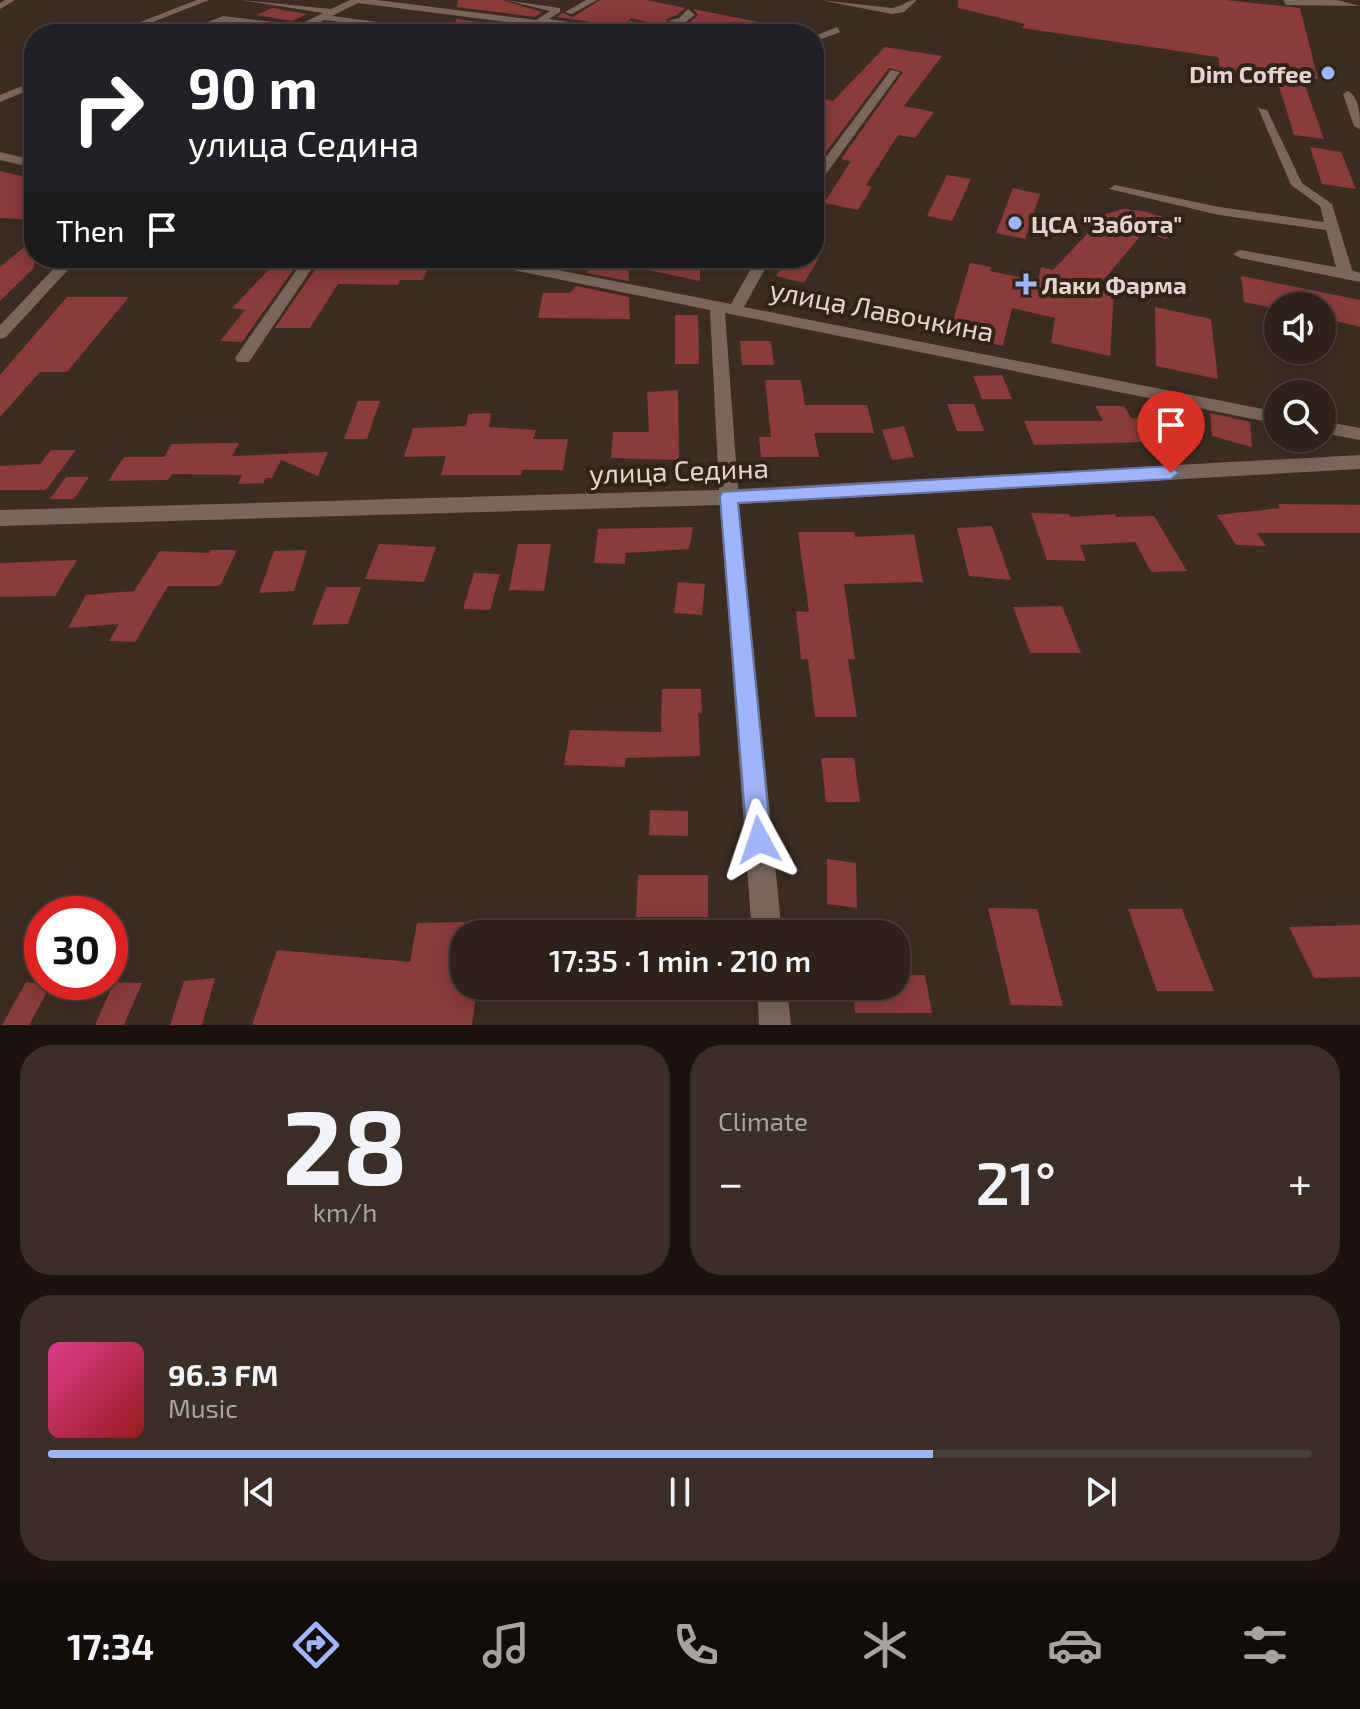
<!DOCTYPE html>
<html lang="en">
<head>
<meta charset="utf-8">
<style>
	:root { --surface:#2e211a; --page:#3a2e27; --text:#f1f3f6; --muted:#a7a3a2; --line:#493e39; --accent:#9eb4fd }
	body { margin:0; font-family:"Exo 2",sans-serif; background:var(--page); color:var(--text); height:100vh; display:flex; flex-direction:column; font-size:30px; white-space:nowrap }
	* { box-sizing:border-box; margin:0 }
	p { font-size:26px; color:var(--muted) }
	.icon { flex:none; width:44px; height:44px; fill:none; stroke:currentColor; stroke-width:2; stroke-linecap:round; stroke-linejoin:round }
	.map { position:relative; height:1025px; overflow:hidden }
	.sheet { display:flex; flex-direction:column; gap:20px; padding:20px; background:#19120e; flex:1 }
	.sheet>* { flex:none }
	.banner { position:absolute; left:24px; top:24px; width:800px; height:244px; border-radius:32px; box-shadow:0 4px 20px #0003,0 0 0 2px var(--line); background:#202124; color:#fff; overflow:hidden }
	.fabs { position:absolute; left:1264px; top:292px; display:grid; gap:16px }
	.fabs a { display:grid; place-items:center; width:72px; height:72px; border-radius:50%; background:var(--surface); box-shadow:0 4px 20px #0003,0 0 0 2px var(--line); font-size:40px }
	.speed { position:absolute; left:24px; top:896px; display:flex; gap:16px; font-size:40px; font-weight:700; text-align:center }
	.speed>* { display:grid; place-content:center; width:104px; height:104px; border-radius:50%; background:var(--surface); box-shadow:0 4px 20px #0003,0 0 0 2px var(--line); line-height:1 }
	.speed .limit { border:12px solid #d22; background:#fff; color:#111 }
	.pin { position:absolute; display:grid; place-items:center; width:68px; height:68px; color:#fff; margin:-82px -34px; border-radius:50% 50% 50% 0; rotate:-45deg; box-shadow:0 0 8px #0007 }
	.pin .icon { rotate:45deg }
	.me { position:absolute; width:88px; margin:-44px; rotate:355deg; stroke-linejoin:round; filter:drop-shadow(0 0 6px #0008) }
	.turn { display:flex; align-items:center; gap:28px; height:168px; padding:0 32px; font-size:36px }
	.turn .icon { width:104px; height:104px; stroke-width:2.5 }
	.turn b { display:block; font-size:56px; line-height:68px }
	.then { display:flex; align-items:center; height:76px; padding:0 32px; background:#0003; gap:16px; font-size:30px }
	.big { font-size:60px; font-weight:600; line-height:1.1 }
	.sheet .card { flex:1; display:flex; flex-direction:column; justify-content:center; gap:12px; min-width:0; padding:0 28px; border-radius:32px; background:var(--page) }
	.sheet .dial { align-items:center; gap:0 }
	.dial b { font-size:104px; line-height:1 }
	.song { display:flex; align-items:center; gap:24px }
	.cover { width:96px; height:96px; border-radius:12px; background:linear-gradient(135deg,hsl(330 70% 55%),hsl(0 70% 35%)) }
	.played { height:8px; border-radius:4px; background:linear-gradient(90deg,var(--accent) 70%,var(--line) 70%) }
	.keys { display:flex; justify-content:space-around; direction:ltr }
	.heat { display:flex; justify-content:space-between; align-items:center; font-size:44px; direction:ltr }
	.sheet .tiles { flex:1; display:grid; gap:20px; grid-template-columns:1fr 1fr }
	.card:last-child { grid-column:span 2 }
	.trip { position:absolute; left:450px; top:920px; width:460px; height:80px; border-radius:32px; background:var(--surface); box-shadow:0 4px 20px #0003,0 0 0 2px var(--line); font-weight:600; line-height:80px; text-align:center }
	.menu { display:flex; height:128px; justify-content:space-around; align-items:center; background:#120d0a; color:var(--muted) }
	.menu .icon { width:56px; height:56px }
	.menu .current { color:var(--accent) }
	.menu b { font-size:36px; color:var(--text) }
	.map>svg:first-child { display:block }
	.building { fill:#8a3b3a }
	.lines { fill:none; stroke-linecap:round; stroke-linejoin:round }
	.minor { fill:#7a675c; fill-rule:evenodd }
	.route { fill:#9eb4fd; stroke:#6775a4; stroke-width:2 }
	.poi-dot { fill:#9eb4fd; stroke:#322319; stroke-width:3 }
	.labels { text-anchor:middle; dominant-baseline:central; stroke-width:8; stroke-linejoin:round; paint-order:stroke }
	.far-poi-label { font-size:24px; font-weight:bold; fill:#e0d5cf; stroke:#322319; text-anchor:start }
	.street-label { font-size:28px; fill:#e0d5cf; stroke:#322319 }
</style>
</head>
<body>
<div class="map">
<svg width="1360" height="1025" viewBox="0 0 1360 1025">
	<rect width="100%" height="100%" fill="#3d2c23"/>
	<path class="building" d="M458,0H502L542,12L535,17L457,7Z
		M600,0H646L685,8L677,15L666,19L668,24L686,25L698,15L693,9L769,24L768,34H677L673,29L631,18L624,27L557,17L562,13L573,17Z
		M958,0H1226L1300,8L1318,79L1302,77L1324,139L1294,135L1276,76L1220,69L1218,57L1022,28L1025,24L958,8Z
		M272,8L307,14L292,21L256,15Z
		M456,19L522,27L520,31L524,34L455,24Z
		M885,47L942,56L904,106L934,112L915,138L898,135L866,185L872,187L858,210L824,203L851,161L841,159L903,72L889,68L823,156L814,154V97L833,101Z
		M1310,147L1341,152L1356,189L1322,184Z
		M0,171L34,179V220L0,218Z
		M947,175L971,179L952,221L927,216Z
		M1013,188L1040,194L1025,239L996,233Z
		M1122,209L1143,211L1179,222L1166,239L1144,232L1095,290L1114,294L1110,356L1051,343L1055,318L1012,308L1003,346L949,334L970,263L991,267L990,271L1038,281L1041,267L1053,270L1106,214Z
		M34,239V268L0,301V267Z
		M323,258H402L431,262L423,280H400L398,285L338,284L310,328H275Z
		M597,258H628L629,281L586,273Z
		M635,258H700V281L634,267Z
		M788,258H819L804,283L776,276Z
		M277,261L298,263L242,342L220,341L245,310L232,308Z
		M1241,276L1360,300V327L1322,318V306H1278V309L1244,302Z
		M576,286L629,297L630,319L538,318L543,293H570Z
		M67,297H129L67,372H40L0,417V375Z
		M1155,307L1211,319L1218,379L1156,366Z
		M675,315H698L699,364H675Z
		M740,341H771L774,365H742Z
		M1002,375L1012,399H982L973,376Z
		M765,380H801L805,405H867L874,433H814L819,457H761L759,437H771Z
		M678,390L679,460L611,458L613,432H649L647,392Z
		M358,401H380L367,439H344Z
		M947,404H974L984,431H957Z
		M1095,406H1124L1131,418L1168,419L1182,441L1034,445L1024,421H1103Z
		M491,413L489,427L536,430L533,439H568L563,470H522L521,475H441L446,456L404,457L413,428L466,426L468,414Z
		M1210,413L1250,422L1252,447L1212,436Z
		M904,426L914,457L892,460L882,430Z
		M217,443H239L232,456L328,452L318,476L281,460L272,478H265L264,483L238,484L242,475L172,474L168,480L108,481L124,457H164L172,444Z
		M51,450H76L46,490H0V466L40,464Z
		M66,477H89L74,499H50Z
		M1278,504L1360,505V533H1257L1266,546L1236,545L1217,515L1280,508Z
		M1031,513L1069,514L1070,517L1115,514L1116,517L1154,516L1187,571L1151,572L1135,542L1080,545L1086,561L1047,560Z
		M992,526L1011,580L969,576L957,528Z
		M693,527L689,549L626,553L625,564L594,563L598,529Z
		M798,532H854L855,537L914,534L923,582L844,584L855,659H848L857,717H815L808,659H801L796,611L809,612Z
		M379,544L436,547L424,582L365,579Z
		M518,544H551L544,591L509,590Z
		M210,550H237L220,586H168L135,642L109,641L119,624L68,628L86,595L134,591L160,551L209,553Z
		M307,550L294,591L259,593L274,551Z
		M77,560L55,596L0,597V563Z
		M474,573L500,574L490,610L463,609Z
		M678,582L705,584L702,615L674,613Z
		M326,587H361L348,624L312,625Z
		M1062,606L1081,653H1030L1013,607Z
		M662,689H701L702,713L698,712L700,756L626,758L625,767L564,765L570,730L661,732Z
		M821,758H854L860,802H826Z
		M650,810L688,811V836L649,835Z
		M827,859L856,863L857,908L827,904Z
		M638,875H708V917H636Z
		M988,908L1037,909L1063,1006L1011,1005Z
		M1128,909H1182L1214,991H1157Z
		M464,922V986H477L472,1025H252L277,950L410,962L417,923Z
		M1360,925V977L1314,978L1289,927Z
		M896,975H925L932,1013H855L852,986H896Z
		M215,978L202,1025H170L184,981Z
		M26,982L51,985L29,1025H2Z
		M114,982L142,983L124,1025H95Z"/>
	<g class="lines">
		<path class="minor" d="M5,0H15L0,9V3Z
			M197,0H209L122,34H109Z
			M241,0L331,9L350,0H377L536,20L550,11L505,0L560,8V12L549,19L649,34H622L542,24L528,33L523,30L530,25L358,3L332,16L469,34H441L324,20L295,34H283L290,30L224,22L192,34H179L223,16L299,25L323,13Z
			M586,0H597L572,14L565,12Z
			M820,0L892,8C902,7 906,0 917,0L904,12L892,14Z
			M1283,0H1337L1360,6L1286,5Z
			M688,9L695,15L684,23L668,21L679,18Z
			M630,21L672,32L674,34H658L627,26Z
			M837,27L840,32L814,42V36Z
			M891,70L900,72L818,185L814,186V173Z
			M34,81V88L0,102V95Z
			M1348,91C1360,98 1360,116 1360,129L1354,126L1343,94Z
			M1258,108L1267,110L1302,183L1332,204L1352,270L1360,273V282L1240,258L1233,254L1240,250L1336,267L1326,230L1219,215L1109,189L1115,185L1219,207L1324,222L1320,206L1291,185Z
			M0,152L34,160V168L0,160Z
			M64,258H79L6,337L0,339V325Z
			M305,258H319L249,362H237L235,358Z
			M467,258H496L731,304L757,258H771L744,307L1278,412V424L725,313L738,489L1360,455V469L739,504L782,934H752L720,505L0,526V510L719,490L710,310L474,262Z
			M1322,421L1360,428V440L1322,433Z
			M757,986H787L791,1025H759Z"/>
	</g>
	<path class="route" d="M1171,466L1179,473L1171,479L738,503L771,840L768,849L759,853L750,849L747,840L720,497L722,492Z"/>
	<g class="poi-dot">
		<circle cx="1328" cy="73" r="8"/>
		<circle cx="1015" cy="223" r="8"/>
		<path d="M1022 272h8v8h8v8h-8v8h-8v-8h-8v-8h8z"/>
	</g>
	<g class="labels">
		<g class="far-poi-label">
			<text x="1312" y="73" text-anchor="end">Dim Coffee</text>
			<text x="1031" y="223">ЦСА "Забота"</text>
			<text x="1042" y="284">Лаки Фарма</text>
		</g>
		<g class="street-label">
			<text transform="translate(882 310) rotate(11)">улица Лавочкина</text>
			<text transform="translate(679 470) rotate(-2)">улица Седина</text>
		</g>
	</g>
</svg>
<div class="fabs">
<a><svg class="icon" aria-label="sound" viewBox="0 0 24 24"><path d="M4 9h4l5-4v14l-5-4H4zM17 9q2 3 0 6"/></svg></a>
<a><svg class="icon" aria-label="search" viewBox="0 0 24 24"><circle cx="10" cy="10" r="6"/><path d="M15 15l6 6"/></svg></a>
</div>
<div class="speed"><div class="limit">30</div></div>
<div class="pin" style="left:1171px;top:473px;background:#d93025"><svg class="icon" aria-label="arrive" viewBox="0 0 24 24"><path d="M6 21V4h12l-3 4 3 4H6"/></svg></div>
<svg class="me" style="left:759px;top:840px" viewBox="-20 -20 40 40"><path d="M0-17L14 15 0 8-14 15z" fill="#9eb4fd" stroke="#fff" stroke-width="4"/></svg>
<div class="trip">17:35 · 1 min · 210 m</div>
<div class="banner">
<div class="turn"><svg class="icon" aria-label="right" viewBox="0 0 24 24"><path d="M7 20v-9h11M14 6l5 5-5 5"/></svg><div><b>90 m</b>улица Седина</div></div>
<div class="then">Then<svg class="icon" aria-label="arrive" viewBox="0 0 24 24"><path d="M6 21V4h12l-3 4 3 4H6"/></svg></div>
</div>
</div>
<section class="sheet">
<div class="tiles">
<div class="card dial"><b>28</b><p>km/h</p></div>
<div class="card"><p>Climate</p>
<div class="heat"><a>−</a><b class="big">21°</b><a>+</a></div>
</div>
<div class="card">
<div class="song"><i class="cover"></i><div><b>96.3 FM</b><p>Music</p></div></div>
<div class="played"></div>
<div class="keys"><svg class="icon" aria-label="previous" viewBox="0 0 24 24"><path d="M18 5L8 12l10 7zM5 5v14"/></svg><svg class="icon" aria-label="pause" viewBox="0 0 24 24"><path d="M8 5v14M16 5v14"/></svg><svg class="icon" aria-label="next" viewBox="0 0 24 24"><path d="M6 5l10 7-10 7zM19 5v14"/></svg></div>
</div>
</div>
</section>
<nav class="menu">
<b>17:34</b>
<svg class="icon current" aria-label="directions" viewBox="0 0 24 24"><path d="M12 3l9 9-9 9-9-9zM9 14v-3h6M13 9l2 2-2 2"/></svg>
<svg class="icon" aria-label="music" viewBox="0 0 24 24"><path d="M9 18V5l10-2v13"/><circle cx="6" cy="18" r="3"/><circle cx="16" cy="16" r="3"/></svg>
<svg class="icon" aria-label="phone" viewBox="0 0 24 24"><path d="M5 4h4l2 5-3 2q2 4 5 5l2-3 5 2v4C11 20 4 13 5 4z"/></svg>
<svg class="icon" aria-label="climate" viewBox="0 0 24 24"><path d="M12 3v18M4 7l16 10M4 17L20 7"/></svg>
<svg class="icon" aria-label="car" viewBox="0 0 24 24"><path d="M5 17H2v-5l4-1 3-4h7l3 4 3 1v5h-3M9 17h6M6 11h13"/><circle cx="7" cy="17" r="2"/><circle cx="17" cy="17" r="2"/></svg>
<svg class="icon" aria-label="filters" viewBox="0 0 24 24"><path d="M4 7h16M4 17h16"/><circle cx="9" cy="7" r="2"/><circle cx="15" cy="17" r="2"/></svg>
</nav>
</body>
</html>
